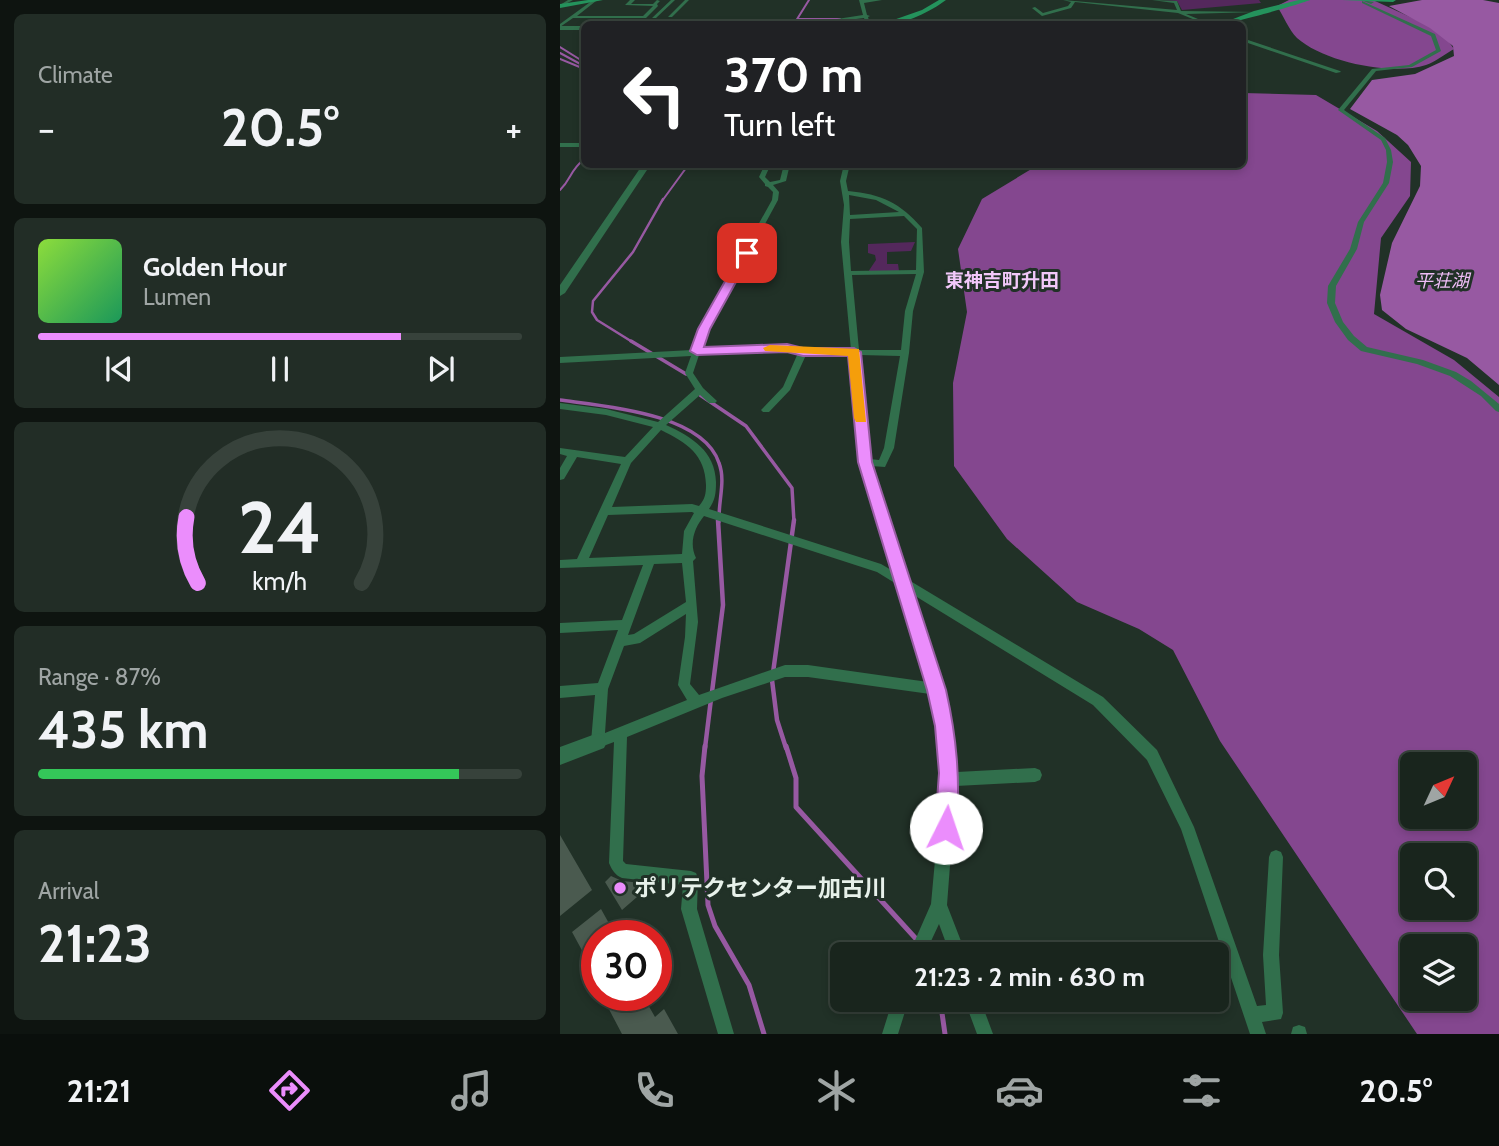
<!DOCTYPE html>
<html lang="en">
<head>
<meta charset="utf-8">
<style>
	:root { --surface:#19251d; --page:#222d26; --text:#f1f3f6; --muted:#9fa5a4; --line:#37423b; --accent:#eb8dfc }
	body { margin:0; font-family:Cabin,"Noto Sans JP",sans-serif; background:var(--page); color:var(--text); height:100vh; display:flex; flex-direction:column; font-size:26px; white-space:nowrap }
	* { box-sizing:border-box; margin:0 }
	p { font-size:23px; color:var(--muted) }
	.icon { flex:none; width:38px; height:38px; fill:none; stroke:currentColor; stroke-width:2; stroke-linecap:round; stroke-linejoin:round }
	.map { position:relative; flex:1; overflow:hidden }
	.drawer { display:flex; flex-direction:column; gap:14px; padding:14px; background:#0e1410; width:560px }
	.drawer>* { flex:none }
	.top-card { position:absolute; left:21px; top:21px; width:665px; height:147px; border-radius:10px; box-shadow:0 4px 10px #0003,0 0 0 2px var(--line); background:#202124; color:#fff; overflow:hidden }
	.needle { width:46px; rotate:46deg }
	.tools { position:absolute; left:840px; top:752px; display:grid; gap:14px }
	.tools a { display:grid; place-items:center; width:77px; height:77px; border-radius:10px; background:var(--surface); box-shadow:0 4px 10px #0003,0 0 0 2px var(--line); font-size:35px }
	.speed { position:absolute; left:21px; top:920px; display:flex; gap:14px; font-size:35px; font-weight:700; text-align:center }
	.speed>* { display:grid; place-content:center; width:91px; height:91px; border-radius:50%; background:var(--surface); box-shadow:0 4px 10px #0003,0 0 0 2px var(--line); line-height:1 }
	.speed .limit { border:10px solid #d22; background:#fff; color:#111 }
	.pin { position:absolute; display:grid; place-items:center; width:60px; height:60px; color:#fff; margin:-30px; border-radius:14px; box-shadow:0 4px 10px #0006 }
	.me { position:absolute; width:77px; margin:-38px; rotate:4deg; stroke-linejoin:round; filter:drop-shadow(0 0 5px #0008) }
	.turn { display:flex; align-items:center; gap:24px; height:147px; padding:0 28px; font-size:32px }
	.turn .icon { width:91px; height:91px; stroke-width:2.5 }
	.turn b { display:block; font-size:49px; line-height:60px }
	.big { font-size:52px; font-weight:800; line-height:1.1 }
	.drawer .tile { flex:1; display:flex; flex-direction:column; justify-content:center; gap:10px; min-width:0; padding:0 24px; border-radius:10px; background:var(--page) }
	.drawer .dial { align-items:center; gap:0 }
	.dial svg { height:182px; overflow:visible; fill:none; stroke:var(--line); stroke-width:7; stroke-linecap:round; text-anchor:middle }
	.dial text { fill:var(--text); stroke:none }
	.song { display:flex; align-items:center; gap:21px }
	.cover { width:84px; height:84px; border-radius:10px; background:linear-gradient(135deg,hsl(90 70% 55%),hsl(150 70% 35%)) }
	.played { height:7px; border-radius:4px; background:linear-gradient(90deg,var(--accent) 75%,var(--line) 75%) }
	.keys { display:flex; justify-content:space-around; direction:ltr }
	.heat { display:flex; justify-content:space-between; align-items:center; font-size:38px; direction:ltr }
	.charge { height:10px; border-radius:5px; background:linear-gradient(90deg,#34c759 87%,var(--line) 0) }
	.trip { position:absolute; left:270px; top:942px; width:399px; height:70px; border-radius:10px; background:var(--surface); box-shadow:0 4px 10px #0003,0 0 0 2px var(--line); font-weight:800; line-height:70px; text-align:center }
	.tab-bar { display:flex; height:112px; justify-content:space-around; align-items:center; background:#0a0f0c; color:var(--muted) }
	.tab-bar .icon { width:49px; height:49px }
	.tab-bar .on { color:var(--accent) }
	.tab-bar b { font-size:32px; color:var(--text) }
	main { display:flex; flex:1; min-height:0 }
	.map>svg:first-child { display:block }
	.green { fill:#54285c }
	.forest { fill:#84478f; fill-rule:evenodd }
	.water { fill:#9759a2 }
	.lines { fill:none; stroke-linecap:round; stroke-linejoin:round }
	.stream-far4 { stroke:#9759a2; stroke-width:2 }
	.stream-far3 { stroke:#9759a2; stroke-width:2.5 }
	.stream-far2 { stroke:#9759a2; stroke-width:3.5 }
	.stream-far1 { stroke:#9759a2; stroke-width:4.5 }
	.stream { stroke:#9759a2; stroke-width:5 }
	.building { fill:#4a5a4f }
	.minor { fill:#316f4c; fill-rule:evenodd }
	.tertiary { fill:#316f4c; fill-rule:evenodd }
	.secondary { fill:#24935c; fill-rule:evenodd }
	.route { fill:#eb8dfc; stroke:#995ca4; stroke-width:2 }
	.slow { fill:#f59e0b }
	.poi-dot { fill:#eb8dfc; stroke:#213127; stroke-width:2.5 }
	.labels { text-anchor:middle; dominant-baseline:central; stroke-width:6; stroke-linejoin:round; paint-order:stroke }
	.far-water-label { font-size:18px; font-style:italic; fill:#f0bef8; stroke:#213127 }
	.far-quarter-label { font-size:19px; font-weight:bold; fill:#f2c8fa; stroke:#213127 }
	.near-poi-label { font-size:23px; font-weight:bold; fill:#e7f1ea; stroke:#213127; text-anchor:start }
</style>
</head>
<body>
<main>
<section class="drawer">
<div class="tile"><p>Climate</p>
<div class="heat"><a>−</a><b class="big">20.5°</b><a>+</a></div>
</div>
<div class="tile">
<div class="song"><i class="cover"></i><div><b>Golden Hour</b><p>Lumen</p></div></div>
<div class="played"></div>
<div class="keys"><svg class="icon" aria-label="previous" viewBox="0 0 24 24"><path d="M18 5L8 12l10 7zM5 5v14"/></svg><svg class="icon" aria-label="pause" viewBox="0 0 24 24"><path d="M8 5v14M16 5v14"/></svg><svg class="icon" aria-label="next" viewBox="0 0 24 24"><path d="M6 5l10 7-10 7zM19 5v14"/></svg></div>
</div>
<div class="tile dial"><svg viewBox="0 0 100 80">
<path d="M14 69A42 42 0 1 1 86 69"/>
<path d="M14 69A42 42 0 0 1 9 40" stroke="#eb8dfc"/>
<text x="50" y="56" font-size="32" font-weight="700">24</text>
<text x="50" y="72" font-size="11">km/h</text>
</svg></div>
<div class="tile"><p>Range · 87%</p><b class="big">435 km</b><div class="charge"></div></div>
<div class="tile"><p>Arrival</p><b class="big">21:23</b></div>
</section>
<div class="map">
<svg width="939" height="1034" viewBox="0 0 939 1034">
	<rect width="100%" height="100%" fill="#213127"/>
	<path class="green" d="M603,0H699L701,3L622,10L617,1Z
		M355,242L351,251L327,252V264H338L339,271L308,272L316,260L315,255L308,253V244Z"/>
	<path class="forest" d="M729,0H818L815,1L881,31L894,49C885,54 875,62 866,65C832,76 764,62 737,38C729,30 723,15 717,6Z
		M683,93L756,95L817,131L851,162L850,196L821,238L814,314L894,360L939,397V1034H857L660,741L613,650L579,629L517,602L447,539L394,466L393,383L407,312L398,249L422,199L478,165L682,164ZM852,765H905V817H852ZM852,856H905V908H852ZM852,947H905V999H852Z"/>
	<path class="water" d="M862,0H923L939,3V385L907,358L846,329L822,310L820,295L832,243L860,186L861,166L848,145L837,135L790,109L812,80L855,74L894,56L893,46L870,28L829,6Z"/>
	<g class="lines">
		<path class="stream-far4" d="M238,19H280
			M234,24L249,0
			M0,47L24,62
			M0,53L24,66
			M0,59L22,68
			M0,190C12,178 9,172 24,159
			M102,201L129,164"/>
		<path class="stream-far3" d="M74,343L37,320L32,312L33,301L73,252L103,199"/>
		<path class="stream-far2" d="M71,341L126,374
			M140,395L186,426L232,488L234,522
			M0,400C43,406 143,413 159,463C166,481 158,502 159,522"/>
		<path class="stream-far1" d="M152,692L163,605L158,520
			M145,748L151,699
			M226,748L217,720L212,680L234,520"/>
		<path class="stream" d="M145,746L142,776L148,905L155,926L189,985L204,1034
			M226,746L236,778V807L358,941
			M380,999L385,1034"/>
	</g>
	<path class="building" d="M0,835L32,890L0,916Z
		M51,876L62,881L92,884L62,910L45,882Z
		M41,909L56,936H37V978L12,932Z
		M42,996H83L95,1017L104,1009L118,1034H62Z"/>
	<g class="lines">
		<path class="minor" d="M8,0H13L0,7V5Z
			M33,0L36,1L17,16H83L93,6L65,5L70,0H75L71,4H93L97,0L100,1L97,4L98,6L86,18H13L0,27V24Z
			M111,0H115L96,18H92Z
			M125,0H129L112,17H108Z
			M299,0H322L304,3L307,15L310,16L308,17L310,24H306L304,18L280,21L275,24H271L277,19L303,15Z
			M503,0L617,10L614,3L592,0L617,1L621,11L698,12L626,14L650,24H645L618,13L515,2L511,8L482,16L472,8L475,7L483,13L508,6L511,2Z
			M802,1L875,34L881,51L852,67L816,71L784,110L825,138L831,150L833,162L829,183L804,222L797,249L776,286L775,303L783,322L794,336L807,347L863,360L896,372L911,381L939,404V412L936,411L921,396L890,376L857,364L801,351L788,340L775,322L767,303L768,286L790,249L798,222L823,183L827,162L826,150L821,140L778,110L812,69L849,65L876,50L871,36L802,3Z
			M682,38L780,71L781,72L776,73L682,41Z
			M0,143H24V147H0Z
			M205,164H211L205,177L210,182L220,180L224,164H230L226,181L213,185L219,192L218,200L148,329L141,350L227,345L243,349L291,350L281,242L284,205L280,181L284,164H290L286,181L288,191C322,194 340,203 362,228L364,272L353,311L349,353L334,448L325,467L311,466L347,579L543,697L597,750L634,827L697,1006L706,1005L703,955L709,857L711,852L716,850L721,852L723,857L719,955L723,1013L721,1019L702,1022L706,1034H690L621,829L587,760L533,705L352,594L382,689L397,772L475,768L480,770L482,775L480,780L475,782L396,786L387,905L406,954H390L379,924L365,954H349L371,904L383,773L370,694L248,677H225L162,698L67,737L63,861L66,864L131,871L136,873L138,878L137,909L174,1034H158L121,909L123,885L62,878C55,875 52,870 49,863L54,742L38,748L33,747L31,742L35,695L0,698V686L38,683L58,630L0,633V623L62,620L83,565L0,568V560L17,559L61,464L17,457L4,479L0,480V468L7,456L0,454V448L65,457L93,427L46,415L0,409V403L46,409L98,422L135,389L125,373L131,356L0,363V357L132,350L140,329L212,200L213,192L208,187L205,186V184L199,177ZM289,195L316,200L339,212L290,215ZM344,216L357,229L356,270L291,271L289,242L290,219ZM356,274L345,311L341,350H299L292,275ZM227,351L238,353L223,387L203,408L201,410L203,412H209L230,390L246,355H291L300,462L333,571L321,564L149,509C155,500 156,494 156,482C155,451 132,437 106,425L140,395L149,403H155L157,401L143,388L133,373L139,355ZM300,355L340,356L324,448L319,460L310,459ZM101,430C127,443 145,454 146,485C146,494 145,499 139,506L132,504L52,507L71,463ZM132,512L134,513L124,531L122,554L29,558L48,515ZM144,516L317,572L338,585L368,682L248,665H225L139,695L130,684L138,622L133,561L136,558C129,544 134,528 144,516ZM122,563L126,602L74,634L68,635L94,564ZM126,614L125,637L118,685L127,700L45,733L48,689L64,646L80,643Z
			M333,999H349L338,1034H322Z
			M404,999H420L433,1034H417Z
			M739,1025L745,1027L747,1034H731L733,1027Z"/>
		<path class="tertiary" d="M801,0L814,2L811,4Z
			M0,26H24V30H0Z
			M83,164H91L5,293L0,296V285Z
			M38,733L44,736L47,742L44,748L0,765V747Z"/>
		<path class="secondary" d="M28,0H43L0,8V4Z
			M379,0H386C370,12 342,26 322,24L362,10Z
			M739,0H750C741,4 667,25 660,24L694,11Z
			M782,0H836L833,2Z"/>
	</g>
	<path class="route" d="M187,250L192,253L150,329L144,347L227,344L243,348H294L301,352L312,462L386,690C397,739 400,778 397,828L393,836L386,839L378,836L375,828L379,773L375,726L367,690L298,462L288,356H243L227,352L137,355L130,351L138,329L181,253Z"/>
	<path class="slow" d="M210,345L299,349L306,422H296L294,418L288,356L205,351L203,348Z"/>
	<circle class="poi-dot" cx="60" cy="888" r="7"/>
	<g class="labels">
		<g class="far-water-label">
			<text x="882" y="281">平荘湖</text>
		</g>
		<g class="far-quarter-label">
			<text x="442" y="280">東神吉町升田</text>
		</g>
		<g class="near-poi-label">
			<text x="74" y="888">ポリテクセンター加古川</text>
		</g>
	</g>
</svg>
<div class="tools">
<a><svg class="needle" viewBox="-14 -14 28 28"><path d="M0-13l5 13h-10z" fill="#e53935"/><path d="M0 13l5-13h-10z" fill="#9fa5a4"/></svg></a>
<a><svg class="icon" aria-label="search" viewBox="0 0 24 24"><circle cx="10" cy="10" r="6"/><path d="M15 15l6 6"/></svg></a>
<a><svg class="icon" aria-label="layers" viewBox="0 0 24 24"><path d="M12 4l9 5-9 5-9-5zM3 14l9 5 9-5"/></svg></a>
</div>
<div class="speed"><div class="limit">30</div></div>
<div class="pin" style="left:187px;top:253px;background:#d93025"><svg class="icon" aria-label="arrive" viewBox="0 0 24 24"><path d="M6 21V4h12l-3 4 3 4H6"/></svg></div>
<svg class="me" style="left:386px;top:828px" viewBox="-20 -20 40 40"><circle r="19" fill="#fff"/><path d="M0-13L10 11 0 6-10 11z" fill="#eb8dfc"/></svg>
<div class="trip">21:23 · 2 min · 630 m</div>
<div class="top-card">
<div class="turn"><svg class="icon" aria-label="left" viewBox="0 0 24 24"><path d="M17 20v-9H6M10 6l-5 5 5 5"/></svg><div><b>370 m</b>Turn left</div></div>
</div>
</div>
</main>
<nav class="tab-bar">
<b>21:21</b>
<svg class="icon on" aria-label="directions" viewBox="0 0 24 24"><path d="M12 3l9 9-9 9-9-9zM9 14v-3h6M13 9l2 2-2 2"/></svg>
<svg class="icon" aria-label="music" viewBox="0 0 24 24"><path d="M9 18V5l10-2v13"/><circle cx="6" cy="18" r="3"/><circle cx="16" cy="16" r="3"/></svg>
<svg class="icon" aria-label="phone" viewBox="0 0 24 24"><path d="M5 4h4l2 5-3 2q2 4 5 5l2-3 5 2v4C11 20 4 13 5 4z"/></svg>
<svg class="icon" aria-label="climate" viewBox="0 0 24 24"><path d="M12 3v18M4 7l16 10M4 17L20 7"/></svg>
<svg class="icon" aria-label="car" viewBox="0 0 24 24"><path d="M5 17H2v-5l4-1 3-4h7l3 4 3 1v5h-3M9 17h6M6 11h13"/><circle cx="7" cy="17" r="2"/><circle cx="17" cy="17" r="2"/></svg>
<svg class="icon" aria-label="filters" viewBox="0 0 24 24"><path d="M4 7h16M4 17h16"/><circle cx="9" cy="7" r="2"/><circle cx="15" cy="17" r="2"/></svg>
<b>20.5°</b>
</nav>
</body>
</html>
